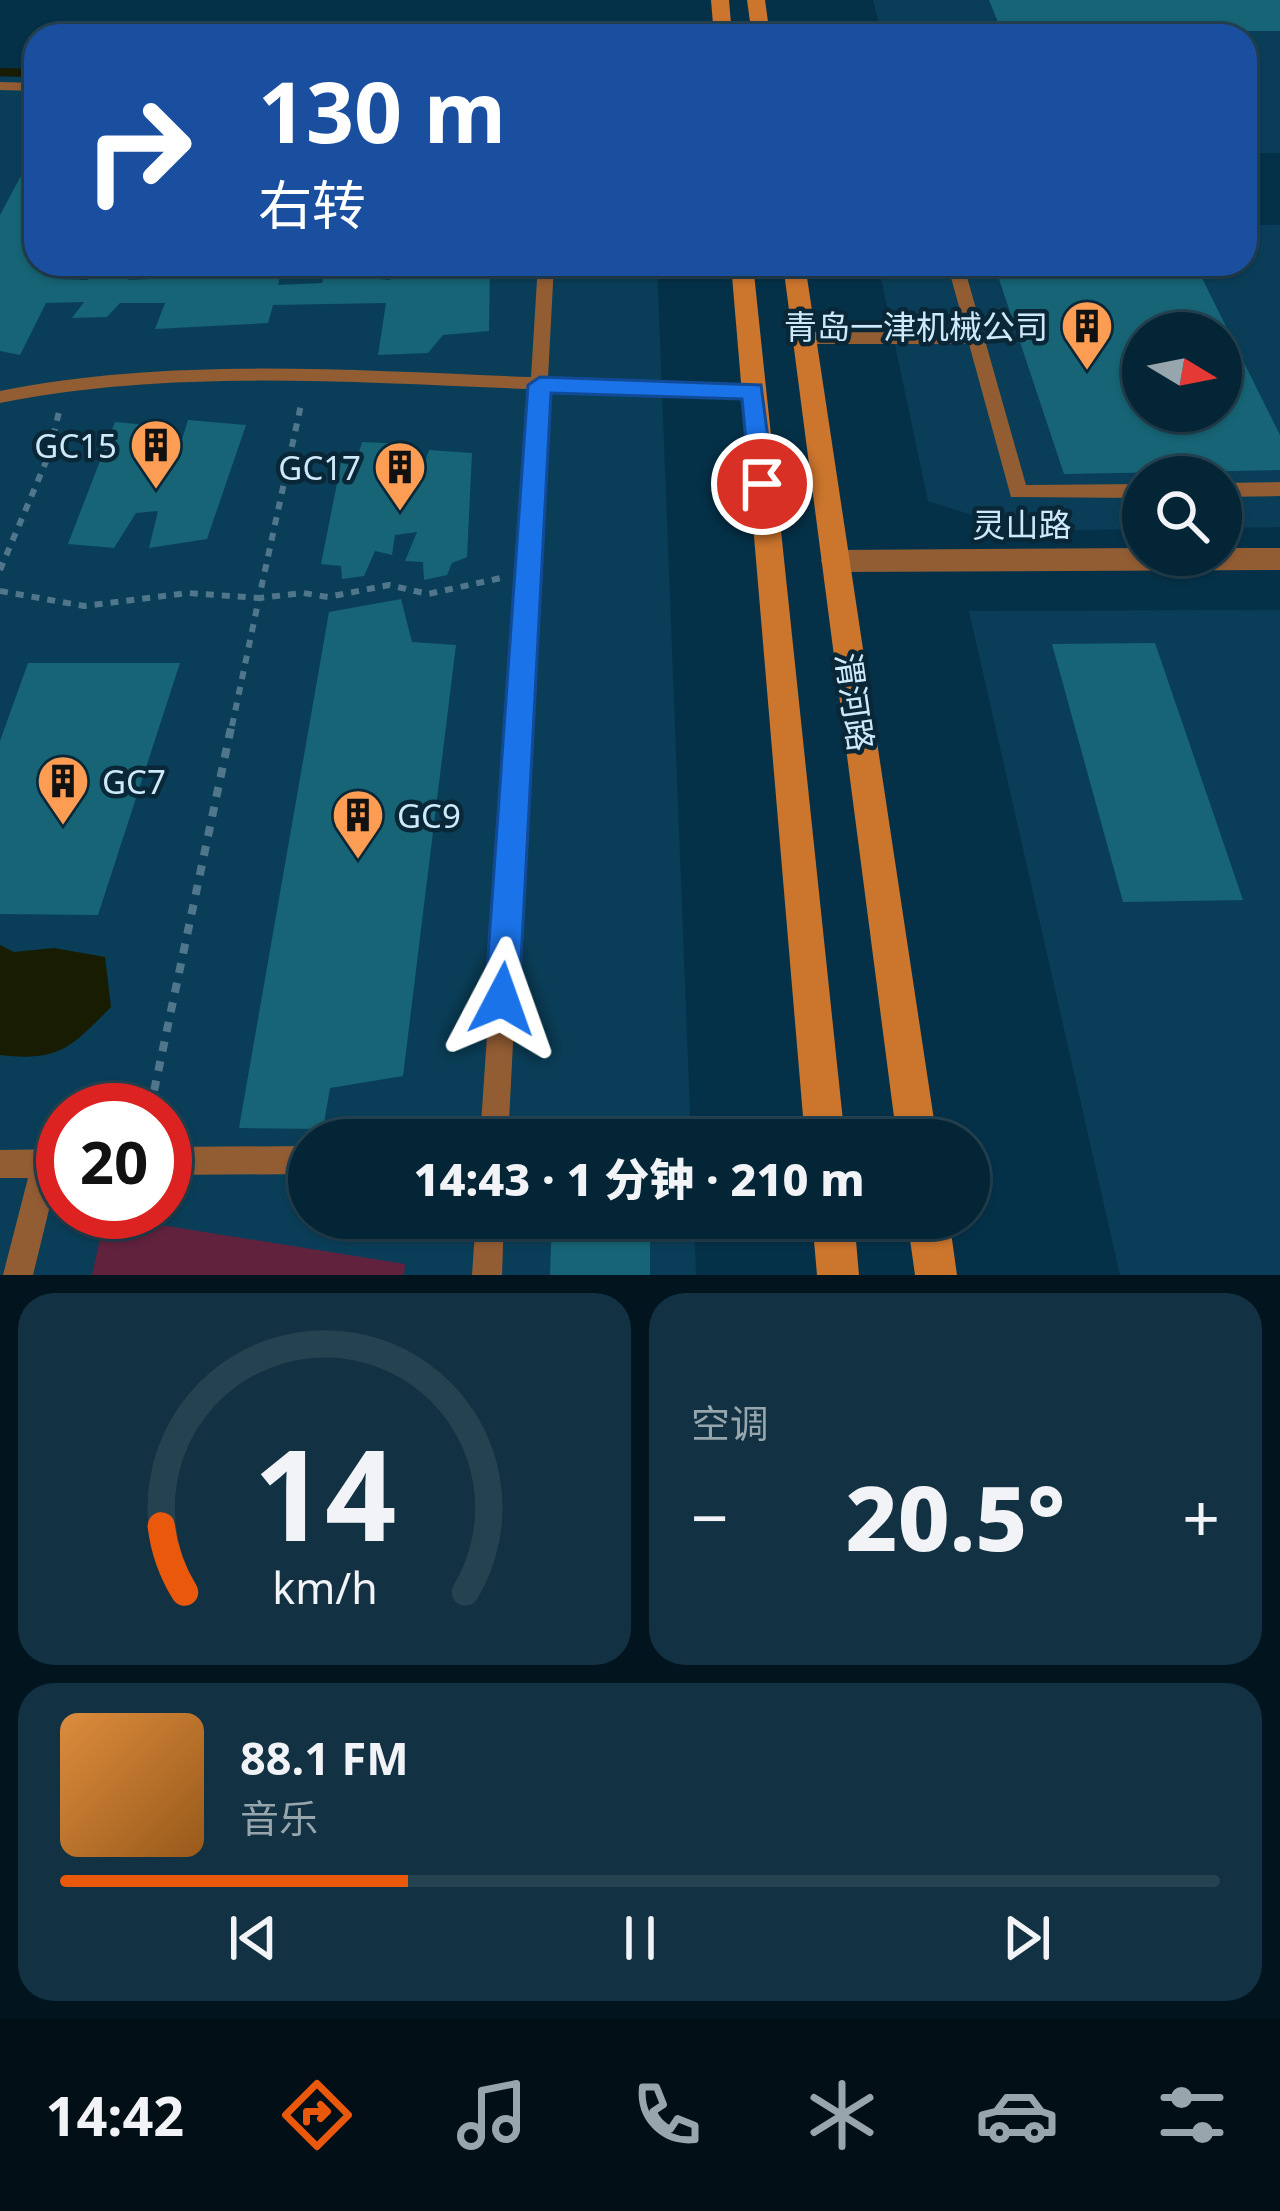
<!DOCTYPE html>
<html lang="zh">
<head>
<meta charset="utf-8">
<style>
	:root { --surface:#042536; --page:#123142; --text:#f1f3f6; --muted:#97a5ad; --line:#254251; --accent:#ea580c }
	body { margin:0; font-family:"Noto Sans","Noto Sans SC",sans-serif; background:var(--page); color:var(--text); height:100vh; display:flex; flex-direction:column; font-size:45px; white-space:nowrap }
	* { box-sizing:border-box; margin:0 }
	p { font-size:39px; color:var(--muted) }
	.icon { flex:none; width:66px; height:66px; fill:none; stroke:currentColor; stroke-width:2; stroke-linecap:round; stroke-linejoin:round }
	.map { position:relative; height:1275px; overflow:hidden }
	.sheet { display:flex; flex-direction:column; gap:18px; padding:18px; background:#02141e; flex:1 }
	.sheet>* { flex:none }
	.top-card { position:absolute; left:24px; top:24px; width:1233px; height:252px; border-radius:36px; box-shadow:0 3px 9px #0004,0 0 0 3px var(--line); background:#1a4fa0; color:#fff; overflow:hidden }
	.needle { width:78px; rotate:100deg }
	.controls { position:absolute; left:1122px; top:312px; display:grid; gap:24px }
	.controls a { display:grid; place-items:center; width:120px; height:120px; border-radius:50%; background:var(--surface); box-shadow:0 3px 9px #0004,0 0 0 3px var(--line); font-size:60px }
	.speed { position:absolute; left:36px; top:1083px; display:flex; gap:24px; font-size:60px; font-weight:700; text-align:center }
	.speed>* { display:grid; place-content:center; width:156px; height:156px; border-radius:50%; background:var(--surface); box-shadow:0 3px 9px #0004,0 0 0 3px var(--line); line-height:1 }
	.speed .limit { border:18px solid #d22; background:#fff; color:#111 }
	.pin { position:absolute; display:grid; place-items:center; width:102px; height:102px; color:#fff; margin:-51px; border:6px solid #fff; border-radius:50%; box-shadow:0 3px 12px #0007 }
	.me { position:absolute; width:132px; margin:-66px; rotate:4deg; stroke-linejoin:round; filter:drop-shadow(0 0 9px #0008) }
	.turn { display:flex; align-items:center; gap:42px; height:252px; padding:0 36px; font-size:54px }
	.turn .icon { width:156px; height:156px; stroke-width:2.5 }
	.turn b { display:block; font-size:84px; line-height:102px }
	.big { font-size:90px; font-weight:800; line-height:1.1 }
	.sheet .card { flex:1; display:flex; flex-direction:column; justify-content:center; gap:18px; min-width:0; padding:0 42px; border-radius:36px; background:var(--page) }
	.sheet .dial { align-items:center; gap:0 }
	.dial svg { height:312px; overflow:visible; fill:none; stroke:var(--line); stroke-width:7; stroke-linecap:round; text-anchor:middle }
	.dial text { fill:var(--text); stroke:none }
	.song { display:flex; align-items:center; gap:36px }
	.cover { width:144px; height:144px; border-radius:18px; background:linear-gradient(135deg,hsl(30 70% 55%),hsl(30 70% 35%)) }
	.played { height:12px; border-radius:6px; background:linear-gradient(90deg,var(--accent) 30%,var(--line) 30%) }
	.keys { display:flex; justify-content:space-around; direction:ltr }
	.heat { display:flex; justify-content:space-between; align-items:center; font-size:66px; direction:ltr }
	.sheet .tiles { flex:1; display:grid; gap:18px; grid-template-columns:1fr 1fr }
	.card:last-child { grid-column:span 2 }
	.trip { position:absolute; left:288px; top:1119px; width:702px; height:120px; border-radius:60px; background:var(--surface); box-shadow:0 3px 9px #0004,0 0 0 3px var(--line); font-weight:800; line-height:120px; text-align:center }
	.tab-bar { display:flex; height:192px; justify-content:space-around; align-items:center; background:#020f16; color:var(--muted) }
	.tab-bar .icon { width:84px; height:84px }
	.tab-bar .selected { color:var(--accent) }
	.tab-bar b { font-size:54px; color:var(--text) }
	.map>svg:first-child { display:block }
	.built { fill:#0a3e58; fill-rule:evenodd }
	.green { fill:#61223d }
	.water { fill:#181c00 }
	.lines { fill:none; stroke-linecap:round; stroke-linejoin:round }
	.stream { stroke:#181c00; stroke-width:8 }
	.building { fill:#166475; fill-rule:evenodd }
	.path-far1 { stroke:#50768b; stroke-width:6; stroke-dasharray:8 8; stroke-linecap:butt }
	.path { stroke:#50768b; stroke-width:8; stroke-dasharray:10 10; stroke-linecap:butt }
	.service { fill:#935d34; fill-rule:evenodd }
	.minor { fill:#935d34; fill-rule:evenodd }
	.secondary { fill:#cb752d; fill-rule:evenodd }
	.route { fill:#1a73e8; stroke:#114b97; stroke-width:3 }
	.labels { text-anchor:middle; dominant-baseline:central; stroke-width:9; stroke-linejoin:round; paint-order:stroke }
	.poi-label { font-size:33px; fill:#cde9fa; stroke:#0a2737; text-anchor:end }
	.street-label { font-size:33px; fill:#cde9fa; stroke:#0a2737 }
</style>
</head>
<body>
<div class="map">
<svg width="1280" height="1275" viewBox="0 0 1280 1275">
	<rect width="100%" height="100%" fill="#053148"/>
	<path class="built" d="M873,0H1280V153H1245V36H882Z
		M0,77H36V264H657L691,1140H309V1218H694L696,1275H0ZM63,1110H165V1212H63Z
		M1245,225H1280V527L1221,528V477H1143V529L1023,531L928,501L878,264H1245ZM1143,333H1221V411H1143Z
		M1280,610V1275H1120L969,611Z"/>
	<path class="green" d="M105,1216L405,1264L404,1275H92Z"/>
	<path class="water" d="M0,945L14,952L54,948L105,957L111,1007C71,1047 60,1062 0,1055Z"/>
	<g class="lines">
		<path class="stream" d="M0,72L36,73"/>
	</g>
	<path class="building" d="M989,0H1280V31L1002,32Z
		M36,148V264H66L58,279L88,280L96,270L134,268L128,280L175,278L180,264H283L278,285L322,283L326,265H368L369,278L390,280L392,264H490L489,331L443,335L428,353L378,355L386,303L273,305L268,323L155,329L165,303H120L107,317L72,318L84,302L46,303L20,355L0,351V215Z
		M994,264H1195L1280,435V470L1064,474ZM1143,333H1221V411H1143Z
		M188,420L246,425L207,539L149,548L158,511L136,513L114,548L68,544L115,422L168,427L147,471L173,469Z
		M362,442L405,444L401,495L414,494L429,450L472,453L467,557L452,563L447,575L424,580L423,562L405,561L417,532L395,535L392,555L375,551L364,576L342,579L341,566L321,564L341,463L355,466Z
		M401,599L412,642L456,645L403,1076L330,1088L323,1129L239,1128L329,612Z
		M1155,643L1243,900L1123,902L1052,644Z
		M28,663H180L98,915L0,914V741Z
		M552,1218H650V1275H550Z"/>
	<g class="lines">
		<path class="path-far1" d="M0,570L48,457L59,412
			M0,591L84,606L188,593L259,598L302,400
			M232,726L259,598L303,593L328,597L389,585L428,594L501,578"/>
		<path class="path" d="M150,1110L232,723"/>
		<path class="service" d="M0,82L36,83V91L0,90Z
			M538,264H554L548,378L753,385L762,391L753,397L547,390L508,1140H480L530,389C357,383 170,368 0,403V391C171,356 357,371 531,377Z
			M957,265L965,270L1026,485L1143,484V498L1011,497L969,344H804L796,338L804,332H966L949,270Z
			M1280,482V496L1221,497V483Z
			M309,1146V1174L165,1175V1147Z
			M63,1149V1177H57L33,1275H3L28,1178H0V1150Z
			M476,1218H504L502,1275H472Z"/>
		<path class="minor" d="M1143,548V555H1221V548H1280V570L835,572L825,569L821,561L825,553L835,550Z"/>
		<path class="secondary" d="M711,0H729L732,36H714Z
			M747,0H765L770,36H752Z
			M731,264H753L845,1140H805Z
			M783,264H805L937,1140H897Z
			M812,1218H854L859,1275H817Z
			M907,1218H949L957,1275H915Z"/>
	</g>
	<path class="route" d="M540,377L761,385L774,484L762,494L750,484L742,399L551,393L519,999L514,1011L502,1016L490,1011L485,999L528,385Z"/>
	<defs>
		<g id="building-pin" transform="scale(2.7)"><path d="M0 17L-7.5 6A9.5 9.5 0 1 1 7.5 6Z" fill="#fc9d53" stroke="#0a2737"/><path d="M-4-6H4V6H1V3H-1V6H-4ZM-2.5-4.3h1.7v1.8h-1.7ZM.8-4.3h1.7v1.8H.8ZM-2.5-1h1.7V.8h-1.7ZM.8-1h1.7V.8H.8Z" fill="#111"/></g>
	</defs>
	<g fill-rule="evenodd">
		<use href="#building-pin" x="1087" y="326"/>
		<use href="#building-pin" x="156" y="445"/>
		<use href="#building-pin" x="400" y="467"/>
		<use href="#building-pin" x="63" y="781"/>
		<use href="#building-pin" x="358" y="815"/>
	</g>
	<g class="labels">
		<g class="poi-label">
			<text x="1048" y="326">青岛一津机械公司</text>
			<text x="117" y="445">GC15</text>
			<text x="361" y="467">GC17</text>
			<text x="102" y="781" text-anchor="start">GC7</text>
			<text x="397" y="815" text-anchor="start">GC9</text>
		</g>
		<g class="street-label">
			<text x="1022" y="524">灵山路</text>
			<text transform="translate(855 702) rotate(82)">渭河路</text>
		</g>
	</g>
</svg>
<div class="controls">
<a><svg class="needle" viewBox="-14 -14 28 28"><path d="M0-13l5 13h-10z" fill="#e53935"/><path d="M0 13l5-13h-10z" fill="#97a5ad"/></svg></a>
<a><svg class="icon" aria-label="search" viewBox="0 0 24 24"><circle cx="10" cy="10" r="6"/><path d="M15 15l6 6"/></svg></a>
</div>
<div class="speed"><div class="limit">20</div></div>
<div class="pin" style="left:762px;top:484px;background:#d93025"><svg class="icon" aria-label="arrive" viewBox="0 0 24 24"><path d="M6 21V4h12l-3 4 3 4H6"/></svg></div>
<svg class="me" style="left:502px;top:999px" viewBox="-20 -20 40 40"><path d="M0-17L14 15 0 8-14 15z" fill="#1a73e8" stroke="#fff" stroke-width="4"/></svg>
<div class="trip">14:43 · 1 分钟 · 210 m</div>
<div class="top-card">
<div class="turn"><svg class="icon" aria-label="right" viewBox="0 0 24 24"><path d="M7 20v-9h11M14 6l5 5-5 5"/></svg><div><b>130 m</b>右转</div></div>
</div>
</div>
<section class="sheet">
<div class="tiles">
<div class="card dial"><svg viewBox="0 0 100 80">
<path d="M14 69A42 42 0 1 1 86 69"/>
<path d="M14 69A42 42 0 0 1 8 52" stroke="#ea580c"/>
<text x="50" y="56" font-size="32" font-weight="700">14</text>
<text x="50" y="72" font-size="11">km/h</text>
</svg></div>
<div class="card"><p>空调</p>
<div class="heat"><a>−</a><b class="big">20.5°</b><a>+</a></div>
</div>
<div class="card">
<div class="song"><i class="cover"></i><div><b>88.1 FM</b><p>音乐</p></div></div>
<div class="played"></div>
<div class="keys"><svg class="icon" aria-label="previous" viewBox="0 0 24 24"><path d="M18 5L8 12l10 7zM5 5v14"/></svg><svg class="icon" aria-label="pause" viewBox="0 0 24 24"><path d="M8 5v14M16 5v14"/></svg><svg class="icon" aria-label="next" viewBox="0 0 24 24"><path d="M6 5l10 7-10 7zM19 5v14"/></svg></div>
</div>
</div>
</section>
<nav class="tab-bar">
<b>14:42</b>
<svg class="icon selected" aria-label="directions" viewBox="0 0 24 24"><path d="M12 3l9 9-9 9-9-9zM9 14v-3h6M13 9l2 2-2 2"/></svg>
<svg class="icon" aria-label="music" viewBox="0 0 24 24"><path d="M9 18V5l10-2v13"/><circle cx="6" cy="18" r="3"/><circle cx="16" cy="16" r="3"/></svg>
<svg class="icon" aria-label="phone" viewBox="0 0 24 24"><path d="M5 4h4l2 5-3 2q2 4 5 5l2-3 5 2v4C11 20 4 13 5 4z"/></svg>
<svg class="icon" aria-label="climate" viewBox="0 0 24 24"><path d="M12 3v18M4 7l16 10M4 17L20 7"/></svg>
<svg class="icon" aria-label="car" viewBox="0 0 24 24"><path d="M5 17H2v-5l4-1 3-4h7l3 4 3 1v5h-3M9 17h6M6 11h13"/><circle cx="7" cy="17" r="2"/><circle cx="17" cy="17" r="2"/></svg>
<svg class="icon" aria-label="filters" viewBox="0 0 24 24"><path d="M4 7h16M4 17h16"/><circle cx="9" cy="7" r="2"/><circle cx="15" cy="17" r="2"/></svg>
</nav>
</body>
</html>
